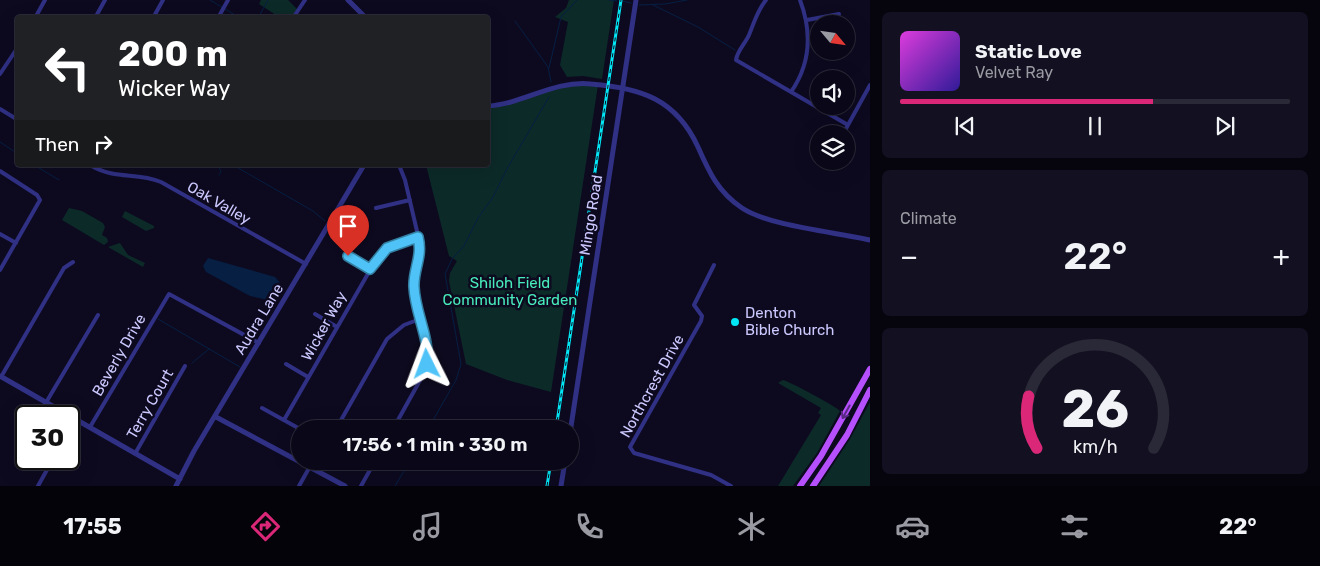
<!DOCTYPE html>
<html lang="en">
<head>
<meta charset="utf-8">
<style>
	:root { --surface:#0a0818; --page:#131121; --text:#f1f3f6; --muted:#999aa2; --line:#2a2937; --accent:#db2777 }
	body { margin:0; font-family:Rubik,sans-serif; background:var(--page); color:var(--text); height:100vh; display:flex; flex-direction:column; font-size:19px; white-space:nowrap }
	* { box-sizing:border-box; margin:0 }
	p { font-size:16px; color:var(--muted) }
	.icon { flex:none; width:28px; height:28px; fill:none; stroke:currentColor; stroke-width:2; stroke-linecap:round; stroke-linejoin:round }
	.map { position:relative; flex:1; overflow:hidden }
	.sheet { display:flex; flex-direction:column; gap:12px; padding:12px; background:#06040d; width:450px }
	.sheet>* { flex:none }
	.guide { position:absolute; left:15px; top:15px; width:475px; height:152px; border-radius:5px; box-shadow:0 5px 20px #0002,0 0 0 1px var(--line); background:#202124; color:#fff; overflow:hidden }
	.needle { width:32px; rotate:119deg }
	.controls { position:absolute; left:810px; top:15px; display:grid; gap:10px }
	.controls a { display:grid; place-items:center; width:45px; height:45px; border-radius:50%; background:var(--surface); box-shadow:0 5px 20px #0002,0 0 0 1px var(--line); font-size:25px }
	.speed { position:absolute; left:15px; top:405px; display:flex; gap:10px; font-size:25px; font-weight:700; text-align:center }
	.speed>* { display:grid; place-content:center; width:65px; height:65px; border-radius:50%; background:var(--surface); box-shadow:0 5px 20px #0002,0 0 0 1px var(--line); line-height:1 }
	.speed .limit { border:2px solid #111; border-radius:8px; background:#fff; color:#111 }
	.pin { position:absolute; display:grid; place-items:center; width:42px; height:42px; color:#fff; margin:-51px -21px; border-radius:50% 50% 50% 0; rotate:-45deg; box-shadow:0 0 5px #0007 }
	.pin .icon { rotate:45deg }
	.me { position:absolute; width:55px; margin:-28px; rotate:357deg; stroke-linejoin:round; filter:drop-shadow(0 0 4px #0008) }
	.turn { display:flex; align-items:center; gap:18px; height:105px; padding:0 20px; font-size:22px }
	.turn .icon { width:65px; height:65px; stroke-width:2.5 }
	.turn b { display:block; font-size:35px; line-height:42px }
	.then { display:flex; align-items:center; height:48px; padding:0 20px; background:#0003; gap:10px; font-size:19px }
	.big { font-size:38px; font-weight:600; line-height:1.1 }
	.sheet .widget { flex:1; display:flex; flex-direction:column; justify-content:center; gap:8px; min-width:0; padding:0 18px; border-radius:8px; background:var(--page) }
	.sheet .dial { align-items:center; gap:0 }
	.dial svg { height:130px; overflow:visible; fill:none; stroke:var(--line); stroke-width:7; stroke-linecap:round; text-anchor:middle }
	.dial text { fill:var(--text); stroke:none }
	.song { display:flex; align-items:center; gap:15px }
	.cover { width:60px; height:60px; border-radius:8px; background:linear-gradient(135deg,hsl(300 70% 55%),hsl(250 70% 35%)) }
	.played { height:5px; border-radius:2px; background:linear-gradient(90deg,var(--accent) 65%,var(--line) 65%) }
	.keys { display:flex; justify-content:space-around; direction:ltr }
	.heat { display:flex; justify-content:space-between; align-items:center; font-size:28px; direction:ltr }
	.trip { position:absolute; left:291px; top:420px; width:288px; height:50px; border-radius:25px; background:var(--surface); box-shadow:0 5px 20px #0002,0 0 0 1px var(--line); font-weight:600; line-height:50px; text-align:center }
	.dock { display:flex; height:80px; justify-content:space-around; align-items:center; background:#04030a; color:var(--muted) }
	.dock .icon { width:35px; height:35px }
	.dock .selected { color:var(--accent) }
	.dock b { font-size:22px; color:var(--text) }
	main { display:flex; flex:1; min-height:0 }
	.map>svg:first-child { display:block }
	.green { fill:#0c2a28 }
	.water { fill:#061f43 }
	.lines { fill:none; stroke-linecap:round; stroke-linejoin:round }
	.stream { stroke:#061f43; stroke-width:1 }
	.minor { stroke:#303084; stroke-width:4 }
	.tertiary { stroke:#303084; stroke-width:5 }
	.primary { stroke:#b650ff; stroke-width:6 }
	.rail-casing { stroke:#00e6f4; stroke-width:3 }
	.rail { stroke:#0d0a20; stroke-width:1; stroke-dasharray:4; stroke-linecap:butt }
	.oneway { stroke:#592a84 }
	.route-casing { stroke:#337fa1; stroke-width:12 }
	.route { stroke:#4fc3f7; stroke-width:9 }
	.poi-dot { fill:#00e6f4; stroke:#0d0a20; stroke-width:2 }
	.labels { text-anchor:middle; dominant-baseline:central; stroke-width:5; stroke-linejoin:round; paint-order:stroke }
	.street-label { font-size:15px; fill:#ccc9ff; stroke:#0d0a20 }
	.park-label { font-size:15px; fill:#48ecbc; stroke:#0d0a20 }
	.poi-label { font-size:15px; fill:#ccc9ff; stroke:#0d0a20; text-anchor:start }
</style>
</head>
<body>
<main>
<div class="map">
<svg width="870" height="486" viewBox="0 0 870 486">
	<rect width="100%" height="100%" fill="#0d0a20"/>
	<path class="green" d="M261,0H288L297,9L293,17H279L259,4Z
		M569,0H614L602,79L583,76L567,77L560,65L568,22L555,17L566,8Z
		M598,85L551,392L507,380L466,364L449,281L450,273L457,261L449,256L426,165H488V106L498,105L555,87Z
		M69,208L82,211L103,223L105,227L102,235L107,238L108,242L104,245L62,220Z
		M125,211L154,226V228L146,231L122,217Z
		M120,243L128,255L145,263L143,267L108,247Z
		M783,380C789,381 837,407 840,411L817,453L793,486H778L821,415L818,413L821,408L778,383Z
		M870,402V486H819L850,439Z"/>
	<path class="water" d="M208,258L275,277L280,283L276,294L268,300L250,296L206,272L203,266Z"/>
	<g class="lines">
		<path class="stream" d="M210,0L240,18
			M609,0L617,1
			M622,1L631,3
			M639,5L665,4L687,0
			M653,5L698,27L735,50
			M258,18L268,0
			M515,21L548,67L551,82
			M549,68L561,17L577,0
			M0,142L18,154
			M34,165L59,180
			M217,165L221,171L219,175
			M233,165L313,211L325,221
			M158,319L240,367
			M192,363L209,349
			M428,429L456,380L461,364L445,274L452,259L464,246L478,218L493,197L508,167L549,97
			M395,486L410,461"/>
		<path class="minor" d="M766,0C757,11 754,23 749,35C745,44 737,51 736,60L848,125
			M35,18L45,0
			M95,18L105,0
			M153,18L163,0
			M218,18L228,0
			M293,18L305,0
			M807,20L839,14
			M0,74L18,47
			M791,92C811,63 812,32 800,0
			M0,109L18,120
			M843,134L870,85
			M90,165C117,181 135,171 161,182L306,264
			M0,171L37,195L40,200L0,270
			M376,208L410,200
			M0,234L16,243
			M348,256L370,269
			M714,265L694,305L702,316L701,321L630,447L634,453L711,475L731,486
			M315,314L337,327
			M286,364L308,377
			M1,377L64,268L73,262
			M262,408L300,429
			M38,416L98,315
			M284,420L377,258L390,246L418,237
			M90,427L169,294L259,343
			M336,429L387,339L404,325L420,319
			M393,429L423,375L428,357L414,288L420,258V244L405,180L399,165
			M136,452L185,366
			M38,486L53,459
			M299,486L313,461
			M361,486L375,461"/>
		<path class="tertiary" d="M348,0L366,18
			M488,106C523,104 554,80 591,84C641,88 676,99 698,147C709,172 718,192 742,208C769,226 835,232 870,240
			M0,376L180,479
			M216,417L345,486
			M570,433L636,0
			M176,486L194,451L364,165
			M561,486L565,461"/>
		<path class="primary" d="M800,486L821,456L870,369
			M813,486L847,435L870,390"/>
		<g class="rail-casing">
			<path id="rail" d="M556,429L621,0
				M547,486L551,461"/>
		</g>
		<use href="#rail" class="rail"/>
	</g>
	<defs><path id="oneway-shaft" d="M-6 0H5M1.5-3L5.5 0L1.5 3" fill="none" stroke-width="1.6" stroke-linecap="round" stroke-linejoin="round" transform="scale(1.25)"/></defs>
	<use class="oneway" href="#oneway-shaft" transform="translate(846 412) rotate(119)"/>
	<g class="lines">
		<g class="route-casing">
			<path id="route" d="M348,256L370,269L387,248L418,237C423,257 413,269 414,287C415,313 430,338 427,364"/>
		</g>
		<use href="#route" class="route"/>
	</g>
	<circle class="poi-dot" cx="735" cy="322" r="5"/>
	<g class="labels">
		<g class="street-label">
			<text transform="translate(219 203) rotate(30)">Oak Valley</text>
			<text transform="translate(591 215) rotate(-81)">Mingo Road</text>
			<text transform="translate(259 319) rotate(-59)">Audra Lane</text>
			<text transform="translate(324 326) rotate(-61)">Wicker Way</text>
			<text transform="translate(119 355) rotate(-60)">Beverly Drive</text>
			<text transform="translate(652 386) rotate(-61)">Northcrest Drive</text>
			<text transform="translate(150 404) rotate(-60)">Terry Court</text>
		</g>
		<g class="park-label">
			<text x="510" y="283">Shiloh Field<tspan x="510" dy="17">Community Garden</tspan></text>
		</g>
		<g class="poi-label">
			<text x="745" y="313">Denton<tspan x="745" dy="17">Bible Church</tspan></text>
		</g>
	</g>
</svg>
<div class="controls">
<a><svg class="needle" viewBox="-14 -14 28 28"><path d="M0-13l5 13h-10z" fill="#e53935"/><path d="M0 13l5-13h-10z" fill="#999aa2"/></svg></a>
<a><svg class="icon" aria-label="sound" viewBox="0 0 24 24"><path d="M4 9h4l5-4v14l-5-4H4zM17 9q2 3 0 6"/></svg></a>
<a><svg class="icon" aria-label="layers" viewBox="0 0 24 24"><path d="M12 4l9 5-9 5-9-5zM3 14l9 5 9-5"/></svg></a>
</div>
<div class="speed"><div class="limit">30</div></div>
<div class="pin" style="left:348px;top:256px;background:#d93025"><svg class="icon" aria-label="arrive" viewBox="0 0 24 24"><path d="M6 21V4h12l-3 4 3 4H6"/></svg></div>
<svg class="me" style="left:427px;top:364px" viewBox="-20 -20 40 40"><path d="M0-17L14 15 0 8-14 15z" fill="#4fc3f7" stroke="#fff" stroke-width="4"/></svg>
<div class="trip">17:56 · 1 min · 330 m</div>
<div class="guide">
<div class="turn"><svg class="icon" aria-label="left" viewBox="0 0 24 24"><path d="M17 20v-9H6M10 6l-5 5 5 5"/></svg><div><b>200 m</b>Wicker Way</div></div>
<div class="then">Then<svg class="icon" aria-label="right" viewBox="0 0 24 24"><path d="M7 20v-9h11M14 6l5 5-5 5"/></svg></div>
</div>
</div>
<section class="sheet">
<div class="widget">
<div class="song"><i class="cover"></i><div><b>Static Love</b><p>Velvet Ray</p></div></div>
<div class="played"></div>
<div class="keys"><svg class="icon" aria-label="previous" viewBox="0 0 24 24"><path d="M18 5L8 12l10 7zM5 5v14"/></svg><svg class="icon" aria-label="pause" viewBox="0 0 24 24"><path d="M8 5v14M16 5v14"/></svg><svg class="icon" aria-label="next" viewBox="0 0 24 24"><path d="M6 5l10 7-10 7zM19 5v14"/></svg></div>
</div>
<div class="widget"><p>Climate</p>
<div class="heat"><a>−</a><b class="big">22°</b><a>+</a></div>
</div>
<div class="widget dial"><svg viewBox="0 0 100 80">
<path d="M14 69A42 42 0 1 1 86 69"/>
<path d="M14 69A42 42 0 0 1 9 37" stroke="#db2777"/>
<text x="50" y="56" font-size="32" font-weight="700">26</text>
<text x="50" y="72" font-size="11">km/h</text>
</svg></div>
</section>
</main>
<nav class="dock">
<b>17:55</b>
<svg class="icon selected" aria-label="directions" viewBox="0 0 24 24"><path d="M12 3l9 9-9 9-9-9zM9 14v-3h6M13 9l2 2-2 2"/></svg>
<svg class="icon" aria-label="music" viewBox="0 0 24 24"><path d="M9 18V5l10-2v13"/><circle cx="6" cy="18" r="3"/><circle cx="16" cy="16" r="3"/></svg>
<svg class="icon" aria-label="phone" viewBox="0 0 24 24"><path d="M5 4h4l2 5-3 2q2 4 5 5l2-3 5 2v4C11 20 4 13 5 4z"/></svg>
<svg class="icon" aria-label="climate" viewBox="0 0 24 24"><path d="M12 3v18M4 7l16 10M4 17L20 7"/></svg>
<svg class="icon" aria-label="car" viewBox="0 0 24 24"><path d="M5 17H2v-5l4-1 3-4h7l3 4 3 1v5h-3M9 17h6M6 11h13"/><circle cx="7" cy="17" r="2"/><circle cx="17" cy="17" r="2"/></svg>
<svg class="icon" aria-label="filters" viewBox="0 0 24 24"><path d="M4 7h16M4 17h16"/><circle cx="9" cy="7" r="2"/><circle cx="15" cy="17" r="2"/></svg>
<b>22°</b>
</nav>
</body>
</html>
